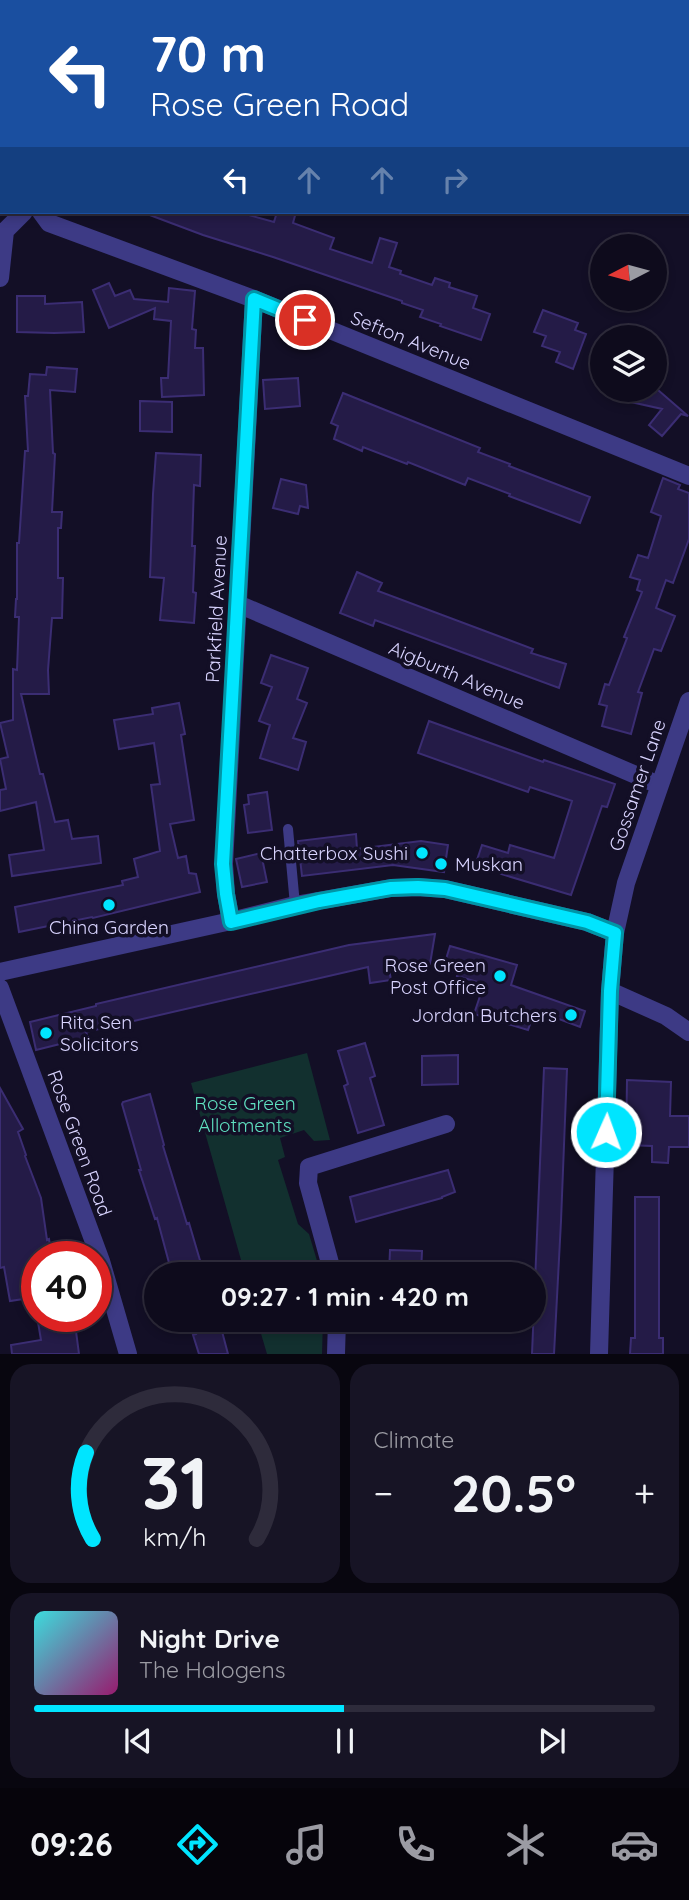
<!DOCTYPE html>
<html lang="en">
<head>
<meta charset="utf-8">
<style>
	:root { --surface:#0e0b1c; --page:#171425; --text:#f1f3f6; --muted:#9b9ba3; --line:#2e2b3b; --accent:#00e5ff }
	body { margin:0; font-family:Quicksand,sans-serif; background:var(--page); color:var(--text); height:100vh; display:flex; flex-direction:column; font-size:26px; white-space:nowrap }
	* { box-sizing:border-box; margin:0 }
	p { font-size:23px; color:var(--muted) }
	.icon { flex:none; width:38px; height:38px; fill:none; stroke:currentColor; stroke-width:2; stroke-linecap:round; stroke-linejoin:round }
	.map { position:relative; height:1354px; overflow:hidden }
	.drawer { display:flex; flex-direction:column; gap:10px; padding:10px; background:#08060f; flex:1 }
	.drawer>* { flex:none }
	.banner { position:absolute; left:0px; top:0px; width:690px; height:214px; box-shadow:0 4px 10px #0003,0 0 0 2px var(--line); background:#1a4fa0; color:#fff; overflow:hidden }
	.needle { width:46px; rotate:264deg }
	.controls { position:absolute; left:590px; top:234px; display:grid; gap:14px }
	.controls a { display:grid; place-items:center; width:77px; height:77px; border-radius:50%; background:var(--surface); box-shadow:0 4px 10px #0003,0 0 0 2px var(--line); font-size:35px }
	.speed { position:absolute; left:21px; top:1241px; display:flex; gap:14px; font-size:35px; font-weight:700; text-align:center }
	.speed>* { display:grid; place-content:center; width:91px; height:91px; border-radius:50%; background:var(--surface); box-shadow:0 4px 10px #0003,0 0 0 2px var(--line); line-height:1 }
	.speed .limit { border:10px solid #d22; background:#fff; color:#111 }
	.pin { position:absolute; display:grid; place-items:center; width:60px; height:60px; color:#fff; margin:-30px; border:4px solid #fff; border-radius:50%; box-shadow:0 2px 7px #0007 }
	.me { position:absolute; width:77px; margin:-38px; rotate:2deg; stroke-linejoin:round; filter:drop-shadow(0 0 5px #0008) }
	.turn { display:flex; align-items:center; gap:24px; height:147px; padding:0 35px; font-size:32px }
	.turn .icon { width:91px; height:91px; stroke-width:2.5 }
	.turn b { display:block; font-size:49px; line-height:60px }
	.lanes { display:flex; align-items:center; height:66px; padding:0 35px; background:#0003; justify-content:center; gap:35px; direction:ltr }
	.lanes .off { opacity:.35 }
	.big { font-size:52px; font-weight:700; line-height:1.1 }
	.drawer .tile { flex:1; display:flex; flex-direction:column; justify-content:center; gap:10px; min-width:0; padding:0 24px; border-radius:21px; background:var(--page) }
	.drawer .dial { align-items:center; gap:0 }
	.dial svg { height:182px; overflow:visible; fill:none; stroke:var(--line); stroke-width:7; stroke-linecap:round; text-anchor:middle }
	.dial text { fill:var(--text); stroke:none }
	.song { display:flex; align-items:center; gap:21px }
	.cover { width:84px; height:84px; border-radius:10px; background:linear-gradient(135deg,hsl(180 70% 55%),hsl(320 70% 35%)) }
	.played { height:7px; border-radius:4px; background:linear-gradient(90deg,var(--accent) 50%,var(--line) 50%) }
	.keys { display:flex; justify-content:space-around; direction:ltr }
	.heat { display:flex; justify-content:space-between; align-items:center; font-size:38px; direction:ltr }
	.drawer .tiles { flex:1; display:grid; gap:10px; grid-template-columns:1fr 1fr }
	.tile:last-child { grid-column:span 2 }
	.trip { position:absolute; left:144px; top:1262px; width:402px; height:70px; border-radius:35px; background:var(--surface); box-shadow:0 4px 10px #0003,0 0 0 2px var(--line); font-weight:700; line-height:70px; text-align:center }
	.tab-bar { display:flex; height:112px; justify-content:space-around; align-items:center; background:#06040b; color:var(--muted) }
	.tab-bar .icon { width:49px; height:49px }
	.tab-bar .active { color:var(--accent) }
	.tab-bar b { font-size:32px; color:var(--text) }
	.map>svg:first-child { display:block }
	.green { fill:#12302f }
	.building { fill:#241b47; stroke:#3b2d73; stroke-width:2 }
	.lines { fill:none; stroke-linecap:round; stroke-linejoin:round }
	.service { stroke:#3d3a85; stroke-width:10 }
	.minor { stroke:#3d3a85; stroke-width:18 }
	.tertiary { stroke:#3d3a85; stroke-width:18 }
	.route-casing { stroke:#0095a6; stroke-width:18 }
	.route { stroke:#00e5ff; stroke-width:12 }
	.poi-dot { fill:#00e5ff; stroke:#130f26; stroke-width:2.5 }
	.labels { text-anchor:middle; dominant-baseline:central; stroke-width:7; stroke-linejoin:round; paint-order:stroke }
	.street-label { font-size:19px; fill:#d9d4ff; stroke:#130f26 }
	.poi-label { font-size:19px; fill:#d9d4ff; stroke:#130f26; text-anchor:end }
	.park-label { font-size:19px; fill:#5fe0c0; stroke:#130f26 }
</style>
</head>
<body>
<div class="map">
<svg width="689" height="1354" viewBox="0 0 689 1354">
	<rect width="100%" height="100%" fill="#130f26"/>
	<path class="green" d="M307,1053L330,1140L314,1141L304,1130L280,1138L285,1157L278,1160L298,1224L309,1234L321,1274H245L191,1083Z
		M257,1320H323L322,1354H267Z"/>
	<path class="building" d="M147,212H238L274,222L277,212H296L293,223L334,238L330,249L372,263L380,238L397,243L389,267L401,271L400,274L432,285L435,278L450,283L449,287L477,296L473,308L490,314L481,340L440,326L441,324L420,317L423,310L402,303V301L273,257L203,235L147,214Z
		M109,283L115,296L130,290L134,299L168,302L169,288L195,291L192,329L196,330L195,348H203L204,395L162,397L161,378H168L171,321L154,319L155,308L109,328L93,290Z
		M17,296H45V304L82,302L84,332L54,333L17,332Z
		M543,310L578,323L575,330L586,334L573,369L556,362L560,352L542,346L546,336L534,332Z
		M47,367L77,369L75,392L50,390L53,453L55,454L52,512H62L61,528H58V578H63L62,618H52L48,670L49,694H21L40,774H43L55,822L68,820L72,839L98,836L101,863L12,876L9,855L44,850L36,802L0,811V790L6,789L0,759L8,757L0,723L13,720V669L17,670L19,617H15L16,599H17V543H19L25,451H28L25,396H28L30,374L46,375Z
		M298,378L300,406L265,409L263,380Z
		M608,390H658L688,416L681,414L662,436L649,425L662,409L608,397Z
		M343,393L480,448L478,452L510,464L509,466L590,497L580,523L509,496L510,494L468,478L465,485L408,462L407,464L363,447L362,451L334,439L338,426L331,423Z
		M140,401L172,402V432L140,431Z
		M156,453L201,455L200,486L194,485L192,546H195L193,592L196,593L194,623L160,620L164,578L150,577L153,494Z
		M663,478L680,485L678,489L689,493V539L673,583L666,580L656,608L675,616L661,651L654,649L638,692L642,693L631,734L602,726L607,706L599,704L605,684L609,685L627,638L624,637L642,592L637,590L640,580L630,577L638,555L648,558L661,516L651,512Z
		M281,479L306,485L308,508L300,506L298,514L273,508Z
		M357,572L382,583L378,591L533,649L531,653L566,664L559,688L375,620L373,626L340,613Z
		M271,655L308,668L297,699L307,703L293,738L306,742L298,770L260,758L270,725L259,721L272,687L261,683Z
		M179,703L185,734L181,735L194,820L170,824L178,858L186,856L189,873L196,874L200,892L93,918L92,917L19,932L15,907L123,885L122,881L138,877L134,859L160,851L151,785L160,784L154,743L119,749L114,720L153,714L152,708Z
		M429,721L543,762L544,760L615,784L607,807L602,806L571,895L501,874L502,872L476,863L482,845L508,853L510,845L554,858L572,801L530,787L528,792L418,753Z
		M267,792L272,830L248,833L244,805L249,804L248,795Z
		M356,834L357,849L421,841L448,845L444,872L393,865L302,876L298,841Z
		M261,853L267,882L242,887L236,859Z
		M435,934L430,964L389,969L391,980L370,983L368,967L86,1032L88,1037L36,1050L30,1022L96,1006V1004L349,945Z
		M450,946L517,965L511,985L585,1011L580,1027L535,1010L528,1030L474,1014L484,984L457,976L458,973L443,969Z
		M365,1043L375,1076L370,1078L384,1125L358,1133L344,1086L348,1084L338,1051Z
		M458,1055V1084L422,1085V1056Z
		M544,1068L567,1069L561,1221L554,1354H532Z
		M627,1080L671,1082L670,1116H689V1147H669L668,1163L652,1162V1146L626,1145Z
		M0,1088L23,1129L18,1132L26,1155L25,1156L41,1198L47,1240L49,1239L52,1256H37V1297L10,1301L4,1267L0,1268Z
		M150,1094L164,1145L163,1146L187,1224L189,1223L204,1274H172L157,1218L155,1219L139,1170H141L122,1104L123,1102Z
		M448,1170L455,1192L442,1197V1198L356,1222L350,1197Z
		M635,1197H659V1338H663V1354H630L631,1338H635Z
		M390,1250L422,1251L421,1274H389Z
		M37,1316H74L79,1354H12L11,1345L41,1340Z
		M191,1320H219L228,1354H199L193,1335L196,1334Z"/>
	<g class="lines">
		<path class="service" d="M288,829L295,905"/>
		<path class="minor" d="M349,2L350,0
			M688,105H689
			M0,111L2,116
			M41,212L49,223L254,299L689,476
			M0,278L5,231L24,212
			M238,604L659,785
			M231,921L226,894L224,864L254,299
			M333,1274L308,1183L309,1167L446,1124
			M336,1354L337,1320"/>
		<path class="tertiary" d="M0,972L231,921L295,905L391,888L418,887L445,889L587,922L615,933
			M0,988L101,1261L128,1354
			M610,991L666,1016L689,1032
			M599,1354L610,991L615,933L626,883L689,701"/>
	</g>
	<g class="lines">
		<g class="route-casing">
			<path id="route" d="M305,320L254,299L223,864L226,894L231,922L319,901L391,888L418,887L445,889L587,922L615,933L610,991L606,1132"/>
		</g>
		<use href="#route" class="route"/>
	</g>
	<g class="poi-dot">
		<circle cx="422" cy="853" r="7"/>
		<circle cx="441" cy="864" r="7"/>
		<circle cx="109" cy="905" r="7"/>
		<circle cx="500" cy="976" r="7"/>
		<circle cx="571" cy="1015" r="7"/>
		<circle cx="46" cy="1033" r="7"/>
	</g>
	<g class="labels">
		<g class="street-label">
			<text transform="translate(411 340) rotate(22)">Sefton Avenue</text>
			<text transform="translate(216 609) rotate(-87)">Parkfield Avenue</text>
			<text transform="translate(457 675) rotate(23)">Aigburth Avenue</text>
			<text transform="translate(637 785) rotate(-71)">Gossamer Lane</text>
			<text transform="translate(80 1143) rotate(70)">Rose Green Road</text>
		</g>
		<g class="poi-label">
			<text x="408" y="853">Chatterbox Sushi</text>
			<text x="455" y="864" text-anchor="start">Muskan</text>
			<text x="109" y="927" text-anchor="middle">China Garden</text>
			<text x="486" y="965">Rose Green<tspan x="486" dy="22">Post Office</tspan></text>
			<text x="557" y="1015">Jordan Butchers</text>
			<text x="60" y="1022" text-anchor="start">Rita Sen<tspan x="60" dy="22">Solicitors</tspan></text>
		</g>
		<g class="park-label">
			<text x="245" y="1103">Rose Green<tspan x="245" dy="22">Allotments</tspan></text>
		</g>
	</g>
</svg>
<div class="controls">
<a><svg class="needle" viewBox="-14 -14 28 28"><path d="M0-13l5 13h-10z" fill="#e53935"/><path d="M0 13l5-13h-10z" fill="#9b9ba3"/></svg></a>
<a><svg class="icon" aria-label="layers" viewBox="0 0 24 24"><path d="M12 4l9 5-9 5-9-5zM3 14l9 5 9-5"/></svg></a>
</div>
<div class="speed"><div class="limit">40</div></div>
<div class="pin" style="left:305px;top:320px;background:#d93025"><svg class="icon" aria-label="arrive" viewBox="0 0 24 24"><path d="M6 21V4h12l-3 4 3 4H6"/></svg></div>
<svg class="me" style="left:606px;top:1132px" viewBox="-20 -20 40 40"><circle r="17" fill="#00e5ff" stroke="#fff" stroke-width="3"/><path d="M0-11L8 9 0 5-8 9z" fill="#fff"/></svg>
<div class="trip">09:27 · 1 min · 420 m</div>
<div class="banner">
<div class="turn"><svg class="icon" aria-label="left" viewBox="0 0 24 24"><path d="M17 20v-9H6M10 6l-5 5 5 5"/></svg><div><b>70 m</b>Rose Green Road</div></div>
<div class="lanes"><svg class="icon" aria-label="left" viewBox="0 0 24 24"><path d="M17 20v-9H6M10 6l-5 5 5 5"/></svg><svg class="icon off" aria-label="ahead" viewBox="0 0 24 24"><path d="M12 20V5M6 11l6-6 6 6"/></svg><svg class="icon off" aria-label="ahead" viewBox="0 0 24 24"><path d="M12 20V5M6 11l6-6 6 6"/></svg><svg class="icon off" aria-label="right" viewBox="0 0 24 24"><path d="M7 20v-9h11M14 6l5 5-5 5"/></svg></div>
</div>
</div>
<section class="drawer">
<div class="tiles">
<div class="tile dial"><svg viewBox="0 0 100 80">
<path d="M14 69A42 42 0 1 1 86 69"/>
<path d="M14 69A42 42 0 0 1 11 31" stroke="#00e5ff"/>
<text x="50" y="56" font-size="32" font-weight="700">31</text>
<text x="50" y="72" font-size="11">km/h</text>
</svg></div>
<div class="tile"><p>Climate</p>
<div class="heat"><a>−</a><b class="big">20.5°</b><a>+</a></div>
</div>
<div class="tile">
<div class="song"><i class="cover"></i><div><b>Night Drive</b><p>The Halogens</p></div></div>
<div class="played"></div>
<div class="keys"><svg class="icon" aria-label="previous" viewBox="0 0 24 24"><path d="M18 5L8 12l10 7zM5 5v14"/></svg><svg class="icon" aria-label="pause" viewBox="0 0 24 24"><path d="M8 5v14M16 5v14"/></svg><svg class="icon" aria-label="next" viewBox="0 0 24 24"><path d="M6 5l10 7-10 7zM19 5v14"/></svg></div>
</div>
</div>
</section>
<nav class="tab-bar">
<b>09:26</b>
<svg class="icon active" aria-label="directions" viewBox="0 0 24 24"><path d="M12 3l9 9-9 9-9-9zM9 14v-3h6M13 9l2 2-2 2"/></svg>
<svg class="icon" aria-label="music" viewBox="0 0 24 24"><path d="M9 18V5l10-2v13"/><circle cx="6" cy="18" r="3"/><circle cx="16" cy="16" r="3"/></svg>
<svg class="icon" aria-label="phone" viewBox="0 0 24 24"><path d="M5 4h4l2 5-3 2q2 4 5 5l2-3 5 2v4C11 20 4 13 5 4z"/></svg>
<svg class="icon" aria-label="climate" viewBox="0 0 24 24"><path d="M12 3v18M4 7l16 10M4 17L20 7"/></svg>
<svg class="icon" aria-label="car" viewBox="0 0 24 24"><path d="M5 17H2v-5l4-1 3-4h7l3 4 3 1v5h-3M9 17h6M6 11h13"/><circle cx="7" cy="17" r="2"/><circle cx="17" cy="17" r="2"/></svg>
</nav>
</body>
</html>
